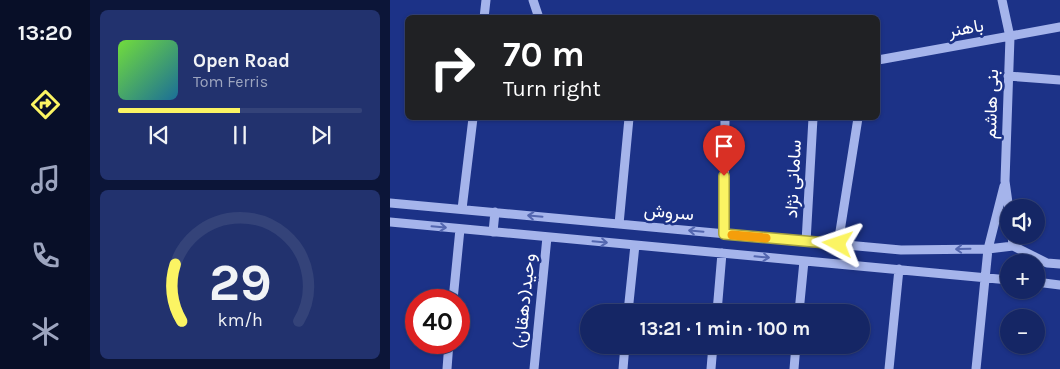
<!DOCTYPE html>
<html lang="en">
<head>
<meta charset="utf-8">
<style>
	:root { --surface:#152665; --page:#22326e; --text:#f1f3f6; --muted:#9da5bf; --line:#344379; --accent:#fbf463 }
	body { margin:0; font-family:Karla,Vazirmatn,sans-serif; background:var(--page); color:var(--text); height:100vh; display:flex; flex-direction:column; font-size:19px; white-space:nowrap }
	* { box-sizing:border-box; margin:0 }
	p { font-size:16px; color:var(--muted) }
	.icon { flex:none; width:28px; height:28px; fill:none; stroke:currentColor; stroke-width:2; stroke-linecap:round; stroke-linejoin:round }
	.map { position:relative; flex:1; overflow:hidden }
	.drawer { display:flex; flex-direction:column; gap:10px; padding:10px; background:#0c1538; width:300px }
	.drawer>* { flex:none }
	.guide { position:absolute; left:15px; top:15px; width:475px; height:105px; border-radius:8px; box-shadow:0 1px 4px #0004,0 0 0 1px var(--line); background:#202124; color:#fff; overflow:hidden }
	.controls { position:absolute; left:610px; top:199px; display:grid; gap:10px }
	.controls a { display:grid; place-items:center; width:45px; height:45px; border-radius:50%; background:var(--surface); box-shadow:0 1px 4px #0004,0 0 0 1px var(--line); font-size:25px }
	.speed { position:absolute; left:15px; top:289px; display:flex; gap:10px; font-size:25px; font-weight:700; text-align:center }
	.speed>* { display:grid; place-content:center; width:65px; height:65px; border-radius:50%; background:var(--surface); box-shadow:0 1px 4px #0004,0 0 0 1px var(--line); line-height:1 }
	.speed .limit { border:8px solid #d22; background:#fff; color:#111 }
	.pin { position:absolute; display:grid; place-items:center; width:42px; height:42px; color:#fff; margin:-51px -21px; border-radius:50% 50% 50% 0; rotate:-45deg; box-shadow:0 0 5px #0007 }
	.pin .icon { rotate:45deg }
	.me { position:absolute; width:55px; margin:-28px; rotate:275deg; stroke-linejoin:round; filter:drop-shadow(0 0 4px #0008) }
	.turn { display:flex; align-items:center; gap:18px; height:105px; padding:0 15px; font-size:22px }
	.turn .icon { width:65px; height:65px; stroke-width:2.5 }
	.turn b { display:block; font-size:35px; line-height:42px }
	.drawer .widget { flex:1; display:flex; flex-direction:column; justify-content:center; gap:8px; min-width:0; padding:0 18px; border-radius:8px; background:var(--page) }
	.drawer .dial { align-items:center; gap:0 }
	.dial svg { height:130px; overflow:visible; fill:none; stroke:var(--line); stroke-width:7; stroke-linecap:round; text-anchor:middle }
	.dial text { fill:var(--text); stroke:none }
	.song { display:flex; align-items:center; gap:15px }
	.cover { width:60px; height:60px; border-radius:8px; background:linear-gradient(135deg,hsl(100 70% 55%),hsl(200 70% 35%)) }
	.played { height:5px; border-radius:2px; background:linear-gradient(90deg,var(--accent) 50%,var(--line) 50%) }
	.keys { display:flex; justify-content:space-around; direction:ltr }
	.trip { position:absolute; left:190px; top:304px; width:290px; height:50px; border-radius:25px; background:var(--surface); box-shadow:0 1px 4px #0004,0 0 0 1px var(--line); font-weight:700; line-height:50px; text-align:center }
	main { display:flex; flex:1; min-height:0 }
	.tabs { display:flex; flex-direction:column; width:90px; justify-content:space-around; align-items:center; background:#080f28; color:var(--muted) }
	.tabs .icon { width:35px; height:35px }
	.tabs .on { color:var(--accent) }
	.tabs b { font-size:22px; color:var(--text) }
	.map>svg:first-child { display:block }
	.lines { fill:none; stroke-linecap:round; stroke-linejoin:round }
	.minor { stroke:#a5b4eb; stroke-width:9 }
	.oneway { stroke:#5366af }
	.route-casing { stroke:#a39f40; stroke-width:12 }
	.route { stroke:#fbf463; stroke-width:9 }
	.slow { stroke:#f59e0b; stroke-width:9 }
	.labels { text-anchor:middle; dominant-baseline:central; stroke-width:5; stroke-linejoin:round; paint-order:stroke }
	.street-label { font-size:18px; fill:#fff; stroke:#1c3287 }
</style>
</head>
<body>
<main>
<nav class="tabs">
<b>13:20</b>
<svg class="icon on" aria-label="directions" viewBox="0 0 24 24"><path d="M12 3l9 9-9 9-9-9zM9 14v-3h6M13 9l2 2-2 2"/></svg>
<svg class="icon" aria-label="music" viewBox="0 0 24 24"><path d="M9 18V5l10-2v13"/><circle cx="6" cy="18" r="3"/><circle cx="16" cy="16" r="3"/></svg>
<svg class="icon" aria-label="phone" viewBox="0 0 24 24"><path d="M5 4h4l2 5-3 2q2 4 5 5l2-3 5 2v4C11 20 4 13 5 4z"/></svg>
<svg class="icon" aria-label="climate" viewBox="0 0 24 24"><path d="M12 3v18M4 7l16 10M4 17L20 7"/></svg>
</nav>
<section class="drawer">
<div class="widget">
<div class="song"><i class="cover"></i><div><b>Open Road</b><p>Tom Ferris</p></div></div>
<div class="played"></div>
<div class="keys"><svg class="icon" aria-label="previous" viewBox="0 0 24 24"><path d="M18 5L8 12l10 7zM5 5v14"/></svg><svg class="icon" aria-label="pause" viewBox="0 0 24 24"><path d="M8 5v14M16 5v14"/></svg><svg class="icon" aria-label="next" viewBox="0 0 24 24"><path d="M6 5l10 7-10 7zM19 5v14"/></svg></div>
</div>
<div class="widget dial"><svg viewBox="0 0 100 80">
<path d="M14 69A42 42 0 1 1 86 69"/>
<path d="M14 69A42 42 0 0 1 10 34" stroke="#fbf463"/>
<text x="50" y="56" font-size="32" font-weight="700">29</text>
<text x="50" y="72" font-size="11">km/h</text>
</svg></div>
</section>
<div class="map">
<svg width="670" height="369" viewBox="0 0 670 369">
	<rect width="100%" height="100%" fill="#1c3287"/>
	<g class="lines">
		<path class="minor" d="M143,0L149,18
			M612,0L620,37L615,181L619,210
			M94,18L96,0
			M488,60L670,27
			M618,76L670,80
			M0,203L511,250L598,249L623,246L657,263L670,264
			M72,209L83,118
			M0,222L619,280
			M229,224L239,118
			M103,232L105,212
			M334,234L335,118
			M622,235L623,246
			M416,242L423,118
			M448,244L468,118
			M646,282L670,285
			M63,300L70,229
			M238,312L245,245
			M327,312L332,253
			M409,312L414,261
			M57,369L59,342
			M144,369L157,237
			M233,369L235,345
			M321,369L323,345
			M404,369L406,345
			M499,369L509,269
			M586,369L598,249L614,186"/>
	</g>
	<defs><path id="oneway-shaft" d="M-6 0H5M1.5-3L5.5 0L1.5 3" fill="none" stroke-width="1.6" stroke-linecap="round" stroke-linejoin="round" transform="scale(1.25)"/></defs>
	<g class="oneway">
		<use href="#oneway-shaft" transform="translate(145 216) rotate(-175)"/>
		<use href="#oneway-shaft" transform="translate(49 227) rotate(5)"/>
		<use href="#oneway-shaft" transform="translate(306 231) rotate(-175)"/>
		<use href="#oneway-shaft" transform="translate(210 242) rotate(5)"/>
		<use href="#oneway-shaft" transform="translate(573 249) rotate(179)"/>
		<use href="#oneway-shaft" transform="translate(372 257) rotate(5)"/>
	</g>
	<g class="lines">
		<g class="route-casing">
			<path id="route" d="M334,176V234L448,244"/>
		</g>
		<use href="#route" class="route"/>
		<path class="slow" d="M342,235L376,238"/>
	</g>
	<g class="labels">
		<g class="street-label">
			<text transform="translate(576 28) rotate(-10)">باهنر</text>
			<text transform="translate(601 104) rotate(-88)">بنی هاشم</text>
			<text transform="translate(403 179) rotate(-87)">سامانی نژاد</text>
			<text transform="translate(279 212) rotate(5)">سروش</text>
			<text transform="translate(134 301) rotate(-84)">وحید(دهقان)</text>
		</g>
	</g>
</svg>
<div class="controls">
<a><svg class="icon" aria-label="sound" viewBox="0 0 24 24"><path d="M4 9h4l5-4v14l-5-4H4zM17 9q2 3 0 6"/></svg></a>
<a>+</a>
<a>−</a>
</div>
<div class="speed"><div class="limit">40</div></div>
<div class="pin" style="left:334px;top:176px;background:#d93025"><svg class="icon" aria-label="arrive" viewBox="0 0 24 24"><path d="M6 21V4h12l-3 4 3 4H6"/></svg></div>
<svg class="me" style="left:448px;top:244px" viewBox="-20 -20 40 40"><path d="M0-17L14 15 0 8-14 15z" fill="#fbf463" stroke="#fff" stroke-width="4"/></svg>
<div class="trip">13:21 · 1 min · 100 m</div>
<div class="guide">
<div class="turn"><svg class="icon" aria-label="right" viewBox="0 0 24 24"><path d="M7 20v-9h11M14 6l5 5-5 5"/></svg><div><b>70 m</b>Turn right</div></div>
</div>
</div>
</main>
</body>
</html>
